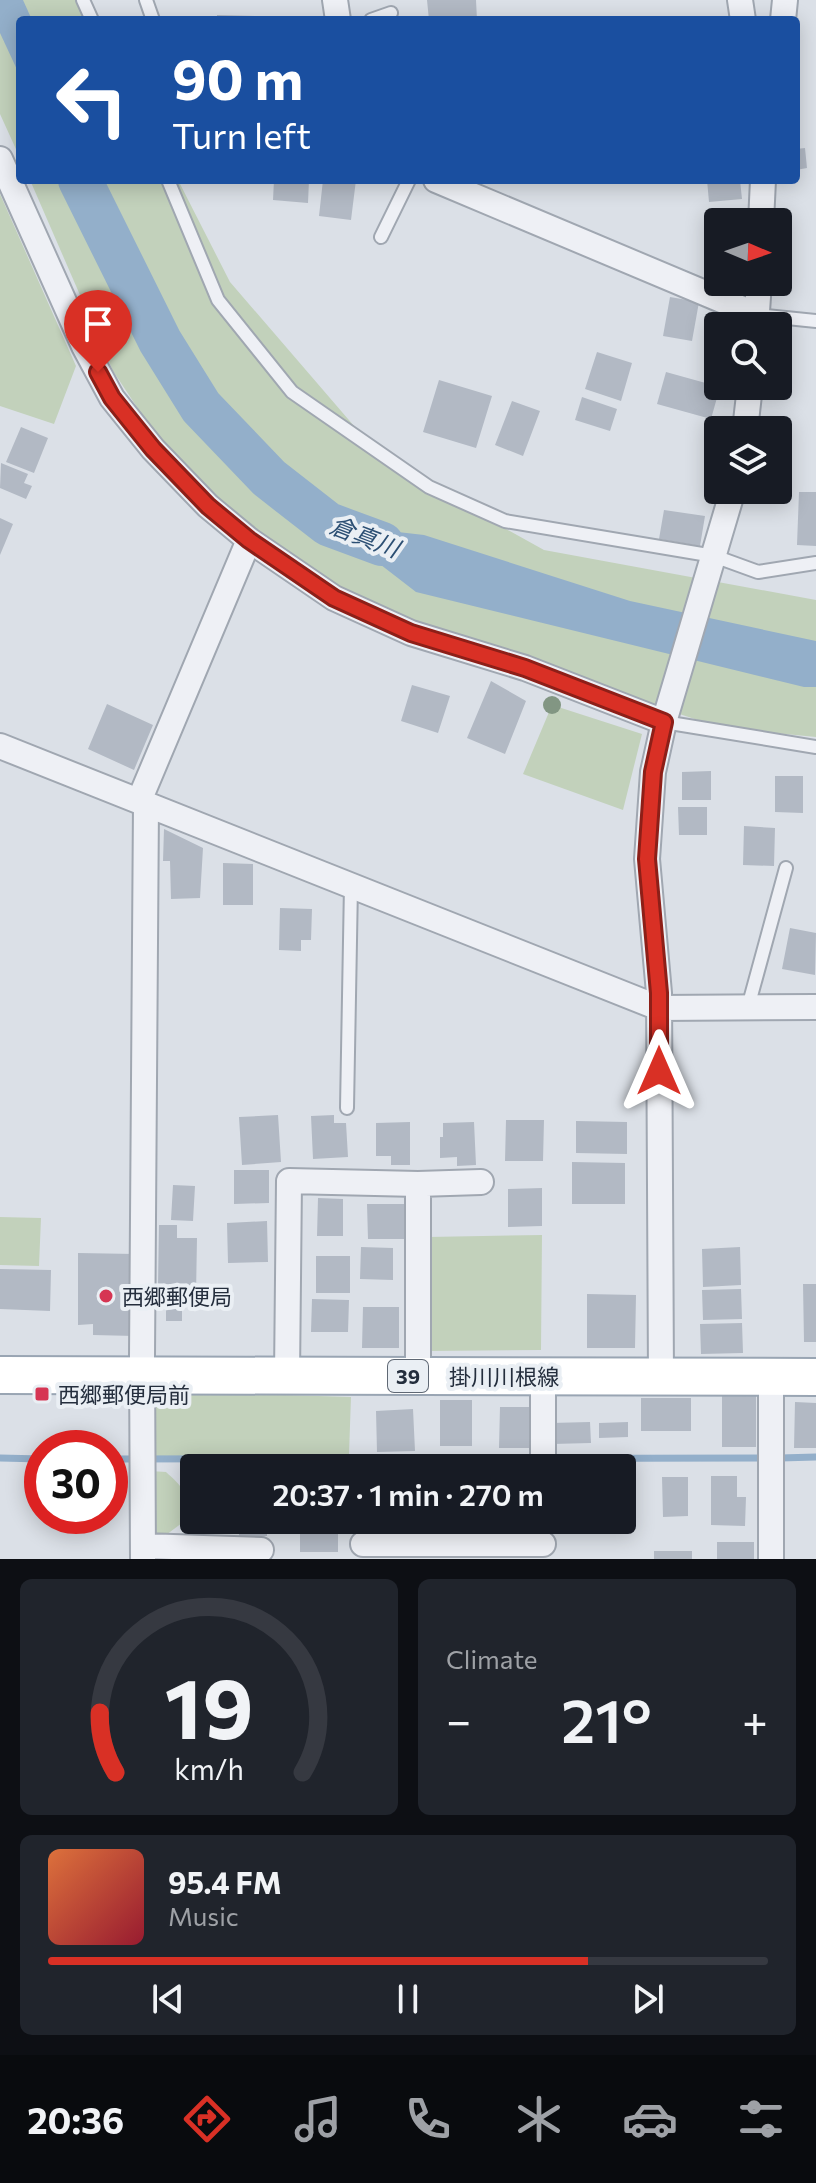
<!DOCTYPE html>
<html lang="en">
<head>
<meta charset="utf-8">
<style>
	:root { --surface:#171b24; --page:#20242c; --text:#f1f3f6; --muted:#9ea1a6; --line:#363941; --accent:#d93025 }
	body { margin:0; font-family:Commissioner,"Noto Sans JP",sans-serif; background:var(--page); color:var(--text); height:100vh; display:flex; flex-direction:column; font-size:30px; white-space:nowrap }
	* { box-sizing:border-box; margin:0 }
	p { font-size:26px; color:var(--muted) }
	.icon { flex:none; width:44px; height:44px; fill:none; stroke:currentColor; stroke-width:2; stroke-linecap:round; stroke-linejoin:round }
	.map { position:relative; height:1559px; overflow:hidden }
	.drawer { display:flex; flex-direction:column; gap:20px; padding:20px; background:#0d0f14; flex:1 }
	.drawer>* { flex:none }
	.top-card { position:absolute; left:16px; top:16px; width:784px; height:168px; border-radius:8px; box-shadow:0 4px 20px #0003; background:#1a4fa0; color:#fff; overflow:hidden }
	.needle { width:52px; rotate:92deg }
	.controls { position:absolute; left:704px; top:208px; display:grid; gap:16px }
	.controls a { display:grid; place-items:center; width:88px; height:88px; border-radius:8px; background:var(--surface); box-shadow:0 4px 20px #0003; font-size:40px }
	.speed { position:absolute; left:24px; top:1430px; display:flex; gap:16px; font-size:40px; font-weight:700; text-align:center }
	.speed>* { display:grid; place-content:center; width:104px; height:104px; border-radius:50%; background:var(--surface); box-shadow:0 4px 20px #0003; line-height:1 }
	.speed .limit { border:12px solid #d22; background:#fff; color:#111 }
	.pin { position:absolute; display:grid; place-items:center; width:68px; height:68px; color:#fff; margin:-82px -34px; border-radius:50% 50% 50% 0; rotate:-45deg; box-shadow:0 0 8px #0007 }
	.pin .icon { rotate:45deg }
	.me { position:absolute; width:88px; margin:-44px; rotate:0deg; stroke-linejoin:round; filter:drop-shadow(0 0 6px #0008) }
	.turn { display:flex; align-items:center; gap:28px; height:168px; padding:0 24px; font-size:36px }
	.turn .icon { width:104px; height:104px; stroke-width:2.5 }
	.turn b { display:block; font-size:56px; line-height:68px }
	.big { font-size:60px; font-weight:600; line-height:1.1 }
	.drawer .card { flex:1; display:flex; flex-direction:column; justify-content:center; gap:12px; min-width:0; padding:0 28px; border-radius:12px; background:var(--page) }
	.drawer .dial { align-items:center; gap:0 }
	.dial svg { height:208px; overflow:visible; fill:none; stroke:var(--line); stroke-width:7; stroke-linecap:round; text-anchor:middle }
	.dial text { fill:var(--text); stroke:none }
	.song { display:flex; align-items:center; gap:24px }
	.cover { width:96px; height:96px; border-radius:12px; background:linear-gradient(135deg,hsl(20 70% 55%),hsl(350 70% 35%)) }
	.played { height:8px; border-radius:4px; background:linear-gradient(90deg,var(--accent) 75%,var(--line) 75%) }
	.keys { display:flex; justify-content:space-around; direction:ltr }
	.heat { display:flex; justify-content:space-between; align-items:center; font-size:44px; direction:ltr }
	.drawer .tiles { flex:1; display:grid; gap:20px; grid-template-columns:1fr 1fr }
	.card:last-child { grid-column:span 2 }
	.trip { position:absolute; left:180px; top:1454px; width:456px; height:80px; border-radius:8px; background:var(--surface); box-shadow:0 4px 20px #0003; font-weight:600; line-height:80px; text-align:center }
	.tabs { display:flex; height:128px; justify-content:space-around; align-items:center; background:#090b0e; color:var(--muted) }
	.tabs .icon { width:56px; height:56px }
	.tabs .current { color:var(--accent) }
	.tabs b { font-size:36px; color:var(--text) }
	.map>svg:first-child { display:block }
	.green { fill:#c2d1bb }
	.water { fill:#93afca }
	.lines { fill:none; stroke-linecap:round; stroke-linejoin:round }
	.stream { stroke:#93afca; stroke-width:7 }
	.river { stroke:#93afca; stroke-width:44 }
	.building { fill:#b2b9c4 }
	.lane-casing { stroke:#a0a7b1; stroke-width:16 }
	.street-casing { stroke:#a0a7b1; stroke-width:28 }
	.primary-casing { stroke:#99a5b3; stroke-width:40 }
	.lane { stroke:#eef0f5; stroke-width:12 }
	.street { stroke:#eef0f5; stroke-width:24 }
	.primary { stroke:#fff; stroke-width:36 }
	.tree { fill:#829683 }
	.route-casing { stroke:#8d1f18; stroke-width:20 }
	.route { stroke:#d93025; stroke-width:14 }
	.poi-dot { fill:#d63553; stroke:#eaeff4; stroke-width:3 }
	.labels { text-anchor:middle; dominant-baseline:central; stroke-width:8; stroke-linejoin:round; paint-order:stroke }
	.shield { fill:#eaeff4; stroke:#5f6874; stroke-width:2 }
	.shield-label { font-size:20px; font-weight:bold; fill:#242e3d }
	.poi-label { font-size:22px; fill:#242e3d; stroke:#eaeff4; text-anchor:start }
	.street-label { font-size:22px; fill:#242e3d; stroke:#eaeff4 }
	.water-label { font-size:24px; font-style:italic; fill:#2c4f73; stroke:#eaeff4 }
</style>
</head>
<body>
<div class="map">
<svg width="816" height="1559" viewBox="0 0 816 1559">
	<rect width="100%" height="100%" fill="#dbe0e7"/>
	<path class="green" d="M0,0H89L99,20H20V158L0,114Z
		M30,180H178L230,282L385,462L544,550L816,600V737L722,728L349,605L190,487L113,371Z
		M0,194L76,366L54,424L0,406Z
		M552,705L642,734L623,810L523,774Z
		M0,1217L41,1218L39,1266L0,1265Z
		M542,1235L541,1350L425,1351L428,1237Z
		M151,1391L351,1397L349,1454L153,1459Z
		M150,1471L166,1472C186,1490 188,1494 186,1520L166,1535L151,1534Z"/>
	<path class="water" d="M0,0H23L32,20H20V76L0,33Z
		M68,180H99L127,251L160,341L153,351Z
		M328,524L424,535L630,601L816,641V687H804L416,592Z"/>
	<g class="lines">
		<path class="stream" d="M0,1458L42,1459
			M780,1458L816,1457
			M110,1459L763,1458"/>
		<path class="river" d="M80,180L160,341L201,407L269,478L328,524L382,544"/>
	</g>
	<path class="building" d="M427,0H476L477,20H429Z
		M217,15L255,16V20H217Z
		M805,148L807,168L796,170V149Z
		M274,180H309L308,203L273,200Z
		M323,180H356L351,220L319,216Z
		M707,180H740L742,199L709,202Z
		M670,297L699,302L692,341L663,336Z
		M711,325L718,326V360H708Z
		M597,352L632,363L621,401L585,389Z
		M666,372L720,387L711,419L657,404Z
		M439,380L492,396L476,448L423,432Z
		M582,397L617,409L610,431L575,420Z
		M512,401L540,411L523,456L495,445Z
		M21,427L48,438L34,473L6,462Z
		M1,463L28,474L24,483L32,486L26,499L0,488Z
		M799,492H816V546L797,545Z
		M664,510L705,516L700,546L659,539Z
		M0,518L13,524L0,555Z
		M491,681L526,701L505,754L467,738Z
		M412,685L450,696L438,733L401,721Z
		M107,704L153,725L134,770L88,749Z
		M711,771V800H682V772Z
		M775,776H803V813L775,812Z
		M678,807H707V835H679Z
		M744,826L775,828L774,866L743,865Z
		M164,829L203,848L200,898L171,899L170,861H163Z
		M223,863L253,864V905H223Z
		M280,908L312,909L311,940H301V951L279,950Z
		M790,928L816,933L815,975L782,969Z
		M278,1115L281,1162L242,1165L239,1117Z
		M334,1115V1123H346L348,1157L313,1159L311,1116Z
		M506,1120H544L543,1161H505Z
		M576,1121L627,1122V1154L576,1153Z
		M410,1122V1165H391V1156H376V1123Z
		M474,1122L476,1165L457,1166V1157L440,1158V1137H443V1123Z
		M572,1162L625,1163V1204H572Z
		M234,1170H269V1203L234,1204Z
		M173,1185L195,1186L193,1221L171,1220Z
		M542,1188V1226L508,1227V1189Z
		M318,1198L343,1199V1236H317Z
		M367,1204H404V1239H368Z
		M267,1221L268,1262L228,1263L227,1223Z
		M159,1225H177V1238H197L196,1295H164L165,1285H158Z
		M361,1247L393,1248V1280L360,1279Z
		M740,1247L741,1285L703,1287L702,1249Z
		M78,1253L135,1254V1336L93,1335V1324L78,1325Z
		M316,1256H350V1293H316Z
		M0,1269L51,1270L50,1311L0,1309Z
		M803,1284H816V1342H804Z
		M741,1289L742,1319L703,1320L702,1290Z
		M587,1294L636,1295L635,1348H587Z
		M312,1299L349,1300L348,1332H311Z
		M166,1301H182V1321H166Z
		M363,1307H399V1348H362Z
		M742,1323L743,1353L701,1354L700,1324Z
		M722,1395H756V1447H722Z
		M641,1398H691V1431H641Z
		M440,1400H472V1446H440Z
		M795,1402L816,1403V1448H794Z
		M500,1407H535V1448H499Z
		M413,1409L415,1451L377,1452L376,1411Z
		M590,1422L591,1443L552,1444L551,1423Z
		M628,1422V1437L599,1438V1423Z
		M711,1476H737V1497H746L745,1526L711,1525Z
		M662,1477H688V1516L663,1517Z
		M239,1520H267V1536H239Z
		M300,1520H338V1552H300Z
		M360,1520H386V1527L360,1526Z
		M717,1542H754V1559H717Z
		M654,1551H692V1559H654Z"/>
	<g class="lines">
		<g class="lane-casing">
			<path id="lane" d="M83,0L92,20
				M146,0L153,20
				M371,20L391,13
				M168,180L218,300L292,392L429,487L505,521L714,556L758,572L816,563
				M381,237L409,180
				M757,315L816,321
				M664,722L816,747
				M748,1007L786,868
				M347,1108L351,885"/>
		</g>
		<g class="street-casing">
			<path id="street" d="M335,0L338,20
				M740,0L743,20
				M783,20L785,0
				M0,159L84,346L112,398L153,449L208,506L249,540L334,598L411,633L525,668L664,722
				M436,180L757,315
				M761,222L763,180
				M756,326L759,282
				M745,430L750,386
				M0,746L659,1008L816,1007
				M139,801L249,540
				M418,1184L481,1182
				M287,1376L289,1181L418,1184V1376
				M661,1377L659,993L647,859L653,772L664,722L733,490
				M771,1377V1559
				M543,1468V1376
				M363,1544H543
				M143,1546L261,1550
				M143,1559L142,1357L146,804"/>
		</g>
		<g class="primary-casing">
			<path id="primary" d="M0,1375L816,1377"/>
		</g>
		<use href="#lane" class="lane"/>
		<use href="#street" class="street"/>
		<use href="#primary" class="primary"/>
	</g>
	<circle class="tree" cx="552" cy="705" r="9"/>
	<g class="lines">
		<g class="route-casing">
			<path id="route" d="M98,372L112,398L153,449L208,506L249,540L334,598L411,633L525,668L664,722L653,772L647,859L659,993V1071"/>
		</g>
		<use href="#route" class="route"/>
	</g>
	<g class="poi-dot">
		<circle cx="106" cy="1296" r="8"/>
		<rect x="34" y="1386" width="16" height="16" rx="4"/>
	</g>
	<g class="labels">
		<rect class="shield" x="388" y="1360" width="40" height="32" rx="6"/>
		<g class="shield-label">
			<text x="408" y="1376">39</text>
		</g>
		<g class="poi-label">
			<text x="122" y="1296">西郷郵便局</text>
			<text x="58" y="1394">西郷郵便局前</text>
		</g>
		<g class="street-label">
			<text x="504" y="1376">掛川川根線</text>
		</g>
		<g class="water-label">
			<text transform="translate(365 536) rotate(21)">倉真川</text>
		</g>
	</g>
</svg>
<div class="controls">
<a><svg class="needle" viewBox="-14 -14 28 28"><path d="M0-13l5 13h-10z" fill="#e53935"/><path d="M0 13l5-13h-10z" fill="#9ea1a6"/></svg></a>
<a><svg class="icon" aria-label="search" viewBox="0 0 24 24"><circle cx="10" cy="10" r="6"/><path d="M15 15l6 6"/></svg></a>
<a><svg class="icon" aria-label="layers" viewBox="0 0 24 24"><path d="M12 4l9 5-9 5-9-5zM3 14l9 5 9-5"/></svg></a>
</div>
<div class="speed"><div class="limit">30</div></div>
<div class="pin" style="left:98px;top:372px;background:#d93025"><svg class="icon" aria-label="arrive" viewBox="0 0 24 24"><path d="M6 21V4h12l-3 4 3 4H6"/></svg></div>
<svg class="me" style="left:659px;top:1071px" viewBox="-20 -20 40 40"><path d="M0-17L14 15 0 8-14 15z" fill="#d93025" stroke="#fff" stroke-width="4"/></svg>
<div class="trip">20:37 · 1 min · 270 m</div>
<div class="top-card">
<div class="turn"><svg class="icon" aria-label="left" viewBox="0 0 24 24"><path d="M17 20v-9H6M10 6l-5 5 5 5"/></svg><div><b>90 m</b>Turn left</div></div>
</div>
</div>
<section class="drawer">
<div class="tiles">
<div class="card dial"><svg viewBox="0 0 100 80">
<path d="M14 69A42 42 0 1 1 86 69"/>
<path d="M14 69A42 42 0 0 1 8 46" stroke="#d93025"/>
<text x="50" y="56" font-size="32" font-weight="700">19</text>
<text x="50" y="72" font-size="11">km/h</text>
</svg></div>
<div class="card"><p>Climate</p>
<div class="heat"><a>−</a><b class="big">21°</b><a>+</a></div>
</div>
<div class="card">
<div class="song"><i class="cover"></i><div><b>95.4 FM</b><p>Music</p></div></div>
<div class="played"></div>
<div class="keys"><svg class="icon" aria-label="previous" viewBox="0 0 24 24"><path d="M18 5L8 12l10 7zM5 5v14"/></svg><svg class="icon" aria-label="pause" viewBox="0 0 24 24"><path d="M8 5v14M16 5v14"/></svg><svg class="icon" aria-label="next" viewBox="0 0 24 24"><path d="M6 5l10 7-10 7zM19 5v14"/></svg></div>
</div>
</div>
</section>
<nav class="tabs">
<b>20:36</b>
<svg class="icon current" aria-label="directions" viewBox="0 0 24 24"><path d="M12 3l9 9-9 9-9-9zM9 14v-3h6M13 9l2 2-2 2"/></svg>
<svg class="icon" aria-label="music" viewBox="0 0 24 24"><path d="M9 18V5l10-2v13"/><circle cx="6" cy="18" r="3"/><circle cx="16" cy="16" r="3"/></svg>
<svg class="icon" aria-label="phone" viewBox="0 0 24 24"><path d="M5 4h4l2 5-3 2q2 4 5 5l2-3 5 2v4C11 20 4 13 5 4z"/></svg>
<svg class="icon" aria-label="climate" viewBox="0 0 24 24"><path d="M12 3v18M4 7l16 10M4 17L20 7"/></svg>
<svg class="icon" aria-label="car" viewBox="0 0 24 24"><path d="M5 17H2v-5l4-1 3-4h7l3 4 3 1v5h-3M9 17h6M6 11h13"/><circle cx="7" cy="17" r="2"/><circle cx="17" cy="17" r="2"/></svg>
<svg class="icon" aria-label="filters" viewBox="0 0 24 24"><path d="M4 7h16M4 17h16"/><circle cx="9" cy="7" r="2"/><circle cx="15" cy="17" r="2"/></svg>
</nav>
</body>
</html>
